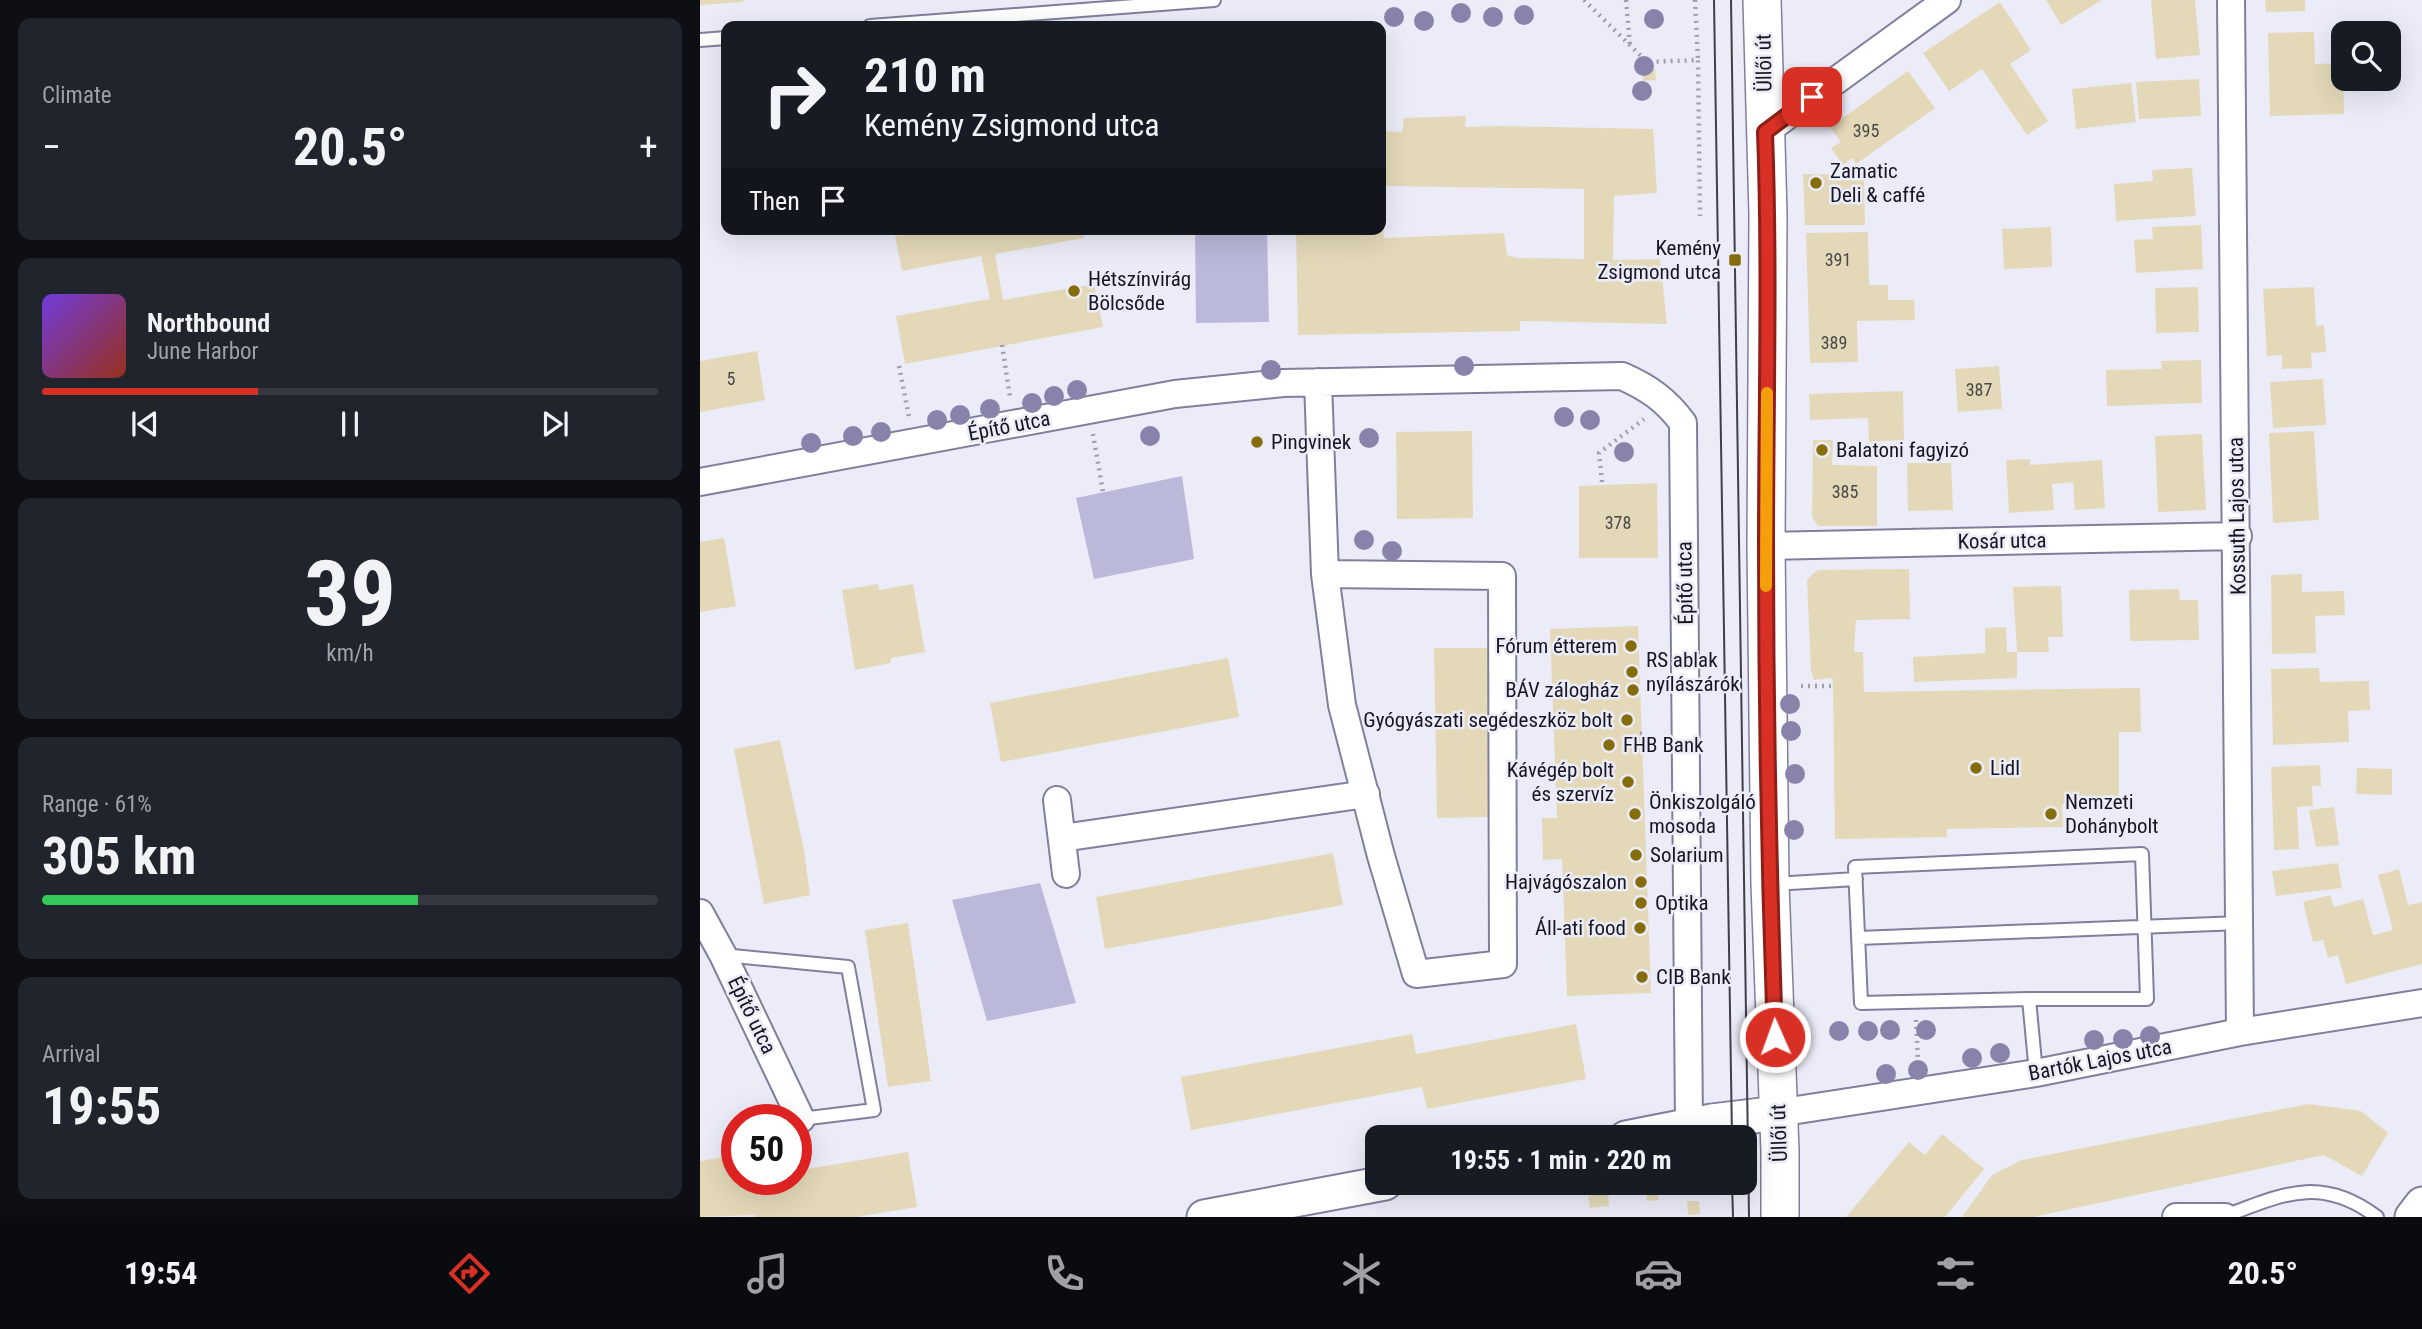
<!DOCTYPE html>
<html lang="en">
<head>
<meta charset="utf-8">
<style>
	:root { --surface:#171b24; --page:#20242c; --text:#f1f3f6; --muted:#9ea1a6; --line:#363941; --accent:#d93025 }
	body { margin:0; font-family:"Roboto Condensed",sans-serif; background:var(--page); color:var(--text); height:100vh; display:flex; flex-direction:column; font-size:26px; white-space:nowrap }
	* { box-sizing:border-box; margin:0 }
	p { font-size:23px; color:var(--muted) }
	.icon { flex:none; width:38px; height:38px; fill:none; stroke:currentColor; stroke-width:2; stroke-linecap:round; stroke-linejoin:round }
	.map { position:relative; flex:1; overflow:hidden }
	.details { display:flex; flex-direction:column; gap:18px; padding:18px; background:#0d0f14; width:700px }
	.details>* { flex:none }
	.top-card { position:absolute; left:21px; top:21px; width:665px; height:214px; border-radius:14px; box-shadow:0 7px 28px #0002; background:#171b24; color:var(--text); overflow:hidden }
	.controls { position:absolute; left:1631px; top:21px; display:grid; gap:14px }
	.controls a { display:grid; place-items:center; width:70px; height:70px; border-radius:14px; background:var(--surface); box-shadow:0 7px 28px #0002; font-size:35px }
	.speed { position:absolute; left:21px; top:1104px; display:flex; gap:14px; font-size:35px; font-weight:700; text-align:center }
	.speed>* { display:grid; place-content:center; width:91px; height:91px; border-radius:50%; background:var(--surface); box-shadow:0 7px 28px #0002; line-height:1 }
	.speed .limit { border:10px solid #d22; background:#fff; color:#111 }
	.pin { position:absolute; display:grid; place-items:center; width:60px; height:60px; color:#fff; margin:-30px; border-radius:14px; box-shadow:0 4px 10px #0006 }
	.me { position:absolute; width:77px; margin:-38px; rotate:358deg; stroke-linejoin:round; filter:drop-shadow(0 0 5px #0008) }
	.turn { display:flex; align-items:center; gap:24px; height:147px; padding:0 28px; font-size:32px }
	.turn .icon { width:91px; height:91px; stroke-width:2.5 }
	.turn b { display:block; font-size:49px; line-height:60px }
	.then { display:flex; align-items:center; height:66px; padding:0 28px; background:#0003; gap:14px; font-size:26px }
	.big { font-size:52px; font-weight:700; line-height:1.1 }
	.details .widget { flex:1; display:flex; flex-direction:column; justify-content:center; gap:10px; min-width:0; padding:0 24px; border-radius:14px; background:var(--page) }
	.details .dial { align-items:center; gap:0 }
	.dial b { font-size:91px; line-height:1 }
	.song { display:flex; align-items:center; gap:21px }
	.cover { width:84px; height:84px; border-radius:10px; background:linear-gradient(135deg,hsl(260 70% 55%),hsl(10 70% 35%)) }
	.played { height:7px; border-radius:4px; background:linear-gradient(90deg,var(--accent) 35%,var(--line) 35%) }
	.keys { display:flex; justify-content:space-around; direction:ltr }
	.heat { display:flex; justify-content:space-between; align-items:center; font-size:38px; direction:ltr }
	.charge { height:10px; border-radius:5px; background:linear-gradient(90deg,#34c759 61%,var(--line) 0) }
	.trip { position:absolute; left:665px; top:1125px; width:392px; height:70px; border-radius:14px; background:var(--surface); box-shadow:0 7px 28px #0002; font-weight:700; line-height:70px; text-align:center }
	.tabs { display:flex; height:112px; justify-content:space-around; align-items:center; background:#090b0e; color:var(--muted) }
	.tabs .icon { width:49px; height:49px }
	.tabs .current { color:var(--accent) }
	.tabs b { font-size:32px; color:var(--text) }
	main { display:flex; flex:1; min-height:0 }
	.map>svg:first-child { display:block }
	.green { fill:#bab9da }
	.building { fill:#e3d9b9 }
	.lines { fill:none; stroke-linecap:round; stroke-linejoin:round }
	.service-casing { stroke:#807f9c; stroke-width:16 }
	.minor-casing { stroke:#807f9c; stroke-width:30 }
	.tertiary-casing { stroke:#807f9c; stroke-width:37 }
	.secondary-casing { stroke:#807f9c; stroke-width:40 }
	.path { stroke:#9f9fab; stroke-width:4.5; stroke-dasharray:2 5; stroke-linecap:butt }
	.service { stroke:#fff; stroke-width:12 }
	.minor { stroke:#fff; stroke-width:26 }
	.tertiary { stroke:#fff; stroke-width:33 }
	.secondary { stroke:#fff; stroke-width:37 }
	.tram { stroke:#3f3f4b; stroke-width:2 }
	.tree { fill:#8983ab }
	.route-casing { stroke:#8d1f18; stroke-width:18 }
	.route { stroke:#d93025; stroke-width:12 }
	.slow { stroke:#f59e0b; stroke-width:12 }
	.poi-dot { fill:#856d0b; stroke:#ececf9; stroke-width:2.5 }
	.labels { text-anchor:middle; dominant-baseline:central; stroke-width:5; stroke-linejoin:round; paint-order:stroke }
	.number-label { font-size:18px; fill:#4a4848 }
	.street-label { font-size:21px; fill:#171722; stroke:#ececf9 }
	.poi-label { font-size:21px; fill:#171722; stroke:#ececf9; text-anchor:start }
</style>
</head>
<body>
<main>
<section class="details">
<div class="widget"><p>Climate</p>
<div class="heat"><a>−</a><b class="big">20.5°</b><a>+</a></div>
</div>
<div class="widget">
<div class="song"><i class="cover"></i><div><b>Northbound</b><p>June Harbor</p></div></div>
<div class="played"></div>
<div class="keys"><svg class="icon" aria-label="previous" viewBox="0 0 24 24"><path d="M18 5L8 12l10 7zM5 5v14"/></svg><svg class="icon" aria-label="pause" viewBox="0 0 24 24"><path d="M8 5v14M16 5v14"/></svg><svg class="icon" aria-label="next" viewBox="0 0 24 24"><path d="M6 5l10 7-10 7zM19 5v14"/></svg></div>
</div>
<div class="widget dial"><b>39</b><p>km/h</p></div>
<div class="widget"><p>Range · 61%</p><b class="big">305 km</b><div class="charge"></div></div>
<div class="widget"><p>Arrival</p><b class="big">19:55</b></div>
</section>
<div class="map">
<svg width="1722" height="1217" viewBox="0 0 1722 1217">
	<rect width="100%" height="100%" fill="#ececf9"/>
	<path class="green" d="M495,229H567L569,322L496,323Z
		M482,476L494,559L394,579L376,498Z
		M340,883L376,1003L287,1021L252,900Z"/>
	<path class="building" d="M0,0H43L44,2L0,5Z
		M1346,0H1402L1361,25Z
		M1451,0H1495L1500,55L1456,59Z
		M1565,0H1605V11L1566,12Z
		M1300,2L1331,50L1310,64L1348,121L1327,135L1282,69L1249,91L1223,53Z
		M1614,32L1615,64L1643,63L1644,114L1570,116L1568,33Z
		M955,69L956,80L943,81L942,70Z
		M1208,71L1235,108L1156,164L1152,158L1143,165L1131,148L1141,142L1130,127Z
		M1499,79L1501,116L1439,119L1436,82Z
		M1431,83L1436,122L1376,129L1372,89Z
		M766,116L765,127L799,126L953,129L957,193L914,196L913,260L960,259L967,324L820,321V331L598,335L596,229H683L684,238L804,233L807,255L817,258L884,259V189L681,186V131L702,132L704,118Z
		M1492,168L1496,216L1416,221L1414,184L1453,181L1452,170Z
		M1103,174L1164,175L1165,225H1105Z
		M1501,225L1503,269L1436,273L1434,240L1453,239L1452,227Z
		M1351,227L1352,267L1304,269L1302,229Z
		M231,229H382L384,238L295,254L303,300L394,284L403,327L205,364L196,316L290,299L281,256L202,271L195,236Z
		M1168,232L1169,285H1188V300H1214L1215,320L1157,321L1158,362L1110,363L1106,233Z
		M1498,287L1499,332L1456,333L1455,288Z
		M1614,287L1616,326L1624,325L1626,352L1611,353L1612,368L1582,369V355L1567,356L1563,289Z
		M57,351L65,400L0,412V361Z
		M1501,360L1502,403L1407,406L1406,370L1462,369L1461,361Z
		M1299,366L1302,409L1258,412L1255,369Z
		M1623,379L1626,425L1573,428L1570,382Z
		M1203,391L1204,440L1169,442L1168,418L1110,420L1109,394Z
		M772,431L773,518L697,519L696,432Z
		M1614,431L1619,520L1573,523L1569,433Z
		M1502,434L1506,510L1458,512L1455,436Z
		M1113,440H1133L1132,465L1177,466V526H1118L1112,517Z
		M1330,459V465L1402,460L1405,508L1375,510L1373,482L1352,484L1354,510L1309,513L1306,460Z
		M1207,463H1251L1253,510L1208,511Z
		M957,483L958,558H879V486Z
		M24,538L36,606L0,612V542Z
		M1209,569L1210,619L1156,620L1154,652H1163L1164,692L1440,688L1441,732H1419V804H1362L1363,827L1247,829V837L1135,839L1133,686L1132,678L1114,680L1111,671L1107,579L1118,570Z
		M1602,574V592L1644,591L1645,615L1615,616L1616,653L1572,654L1571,575Z
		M178,584L179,590L213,584L225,652L191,658V663L155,670L142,590Z
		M1361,586L1363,637H1348L1349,652H1317L1313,587Z
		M1479,589L1480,600H1498L1499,640L1430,641L1429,590Z
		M938,626L951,993L867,996L862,859L843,860L842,818H857L850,629Z
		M1306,627L1307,652H1317V678L1214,682L1213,657L1285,653V628Z
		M734,648H789L791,817L737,818Z
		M528,658L539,717L301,762L290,703Z
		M1619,668L1620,682L1669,681L1670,710L1648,711L1649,742L1573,745L1571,669Z
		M80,740L104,850L110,895L64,904L34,749Z
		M1620,765L1621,786H1612L1613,806L1597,807L1599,849L1574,850L1571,767Z
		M1657,768L1692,769V795L1656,794Z
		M1634,807L1639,845L1616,847L1609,810Z
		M633,853L643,905L405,949L396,897Z
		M1638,863L1642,888L1576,896L1572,871Z
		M1699,869L1708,905L1722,902V964L1646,984L1638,955L1628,958L1623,940L1613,942L1603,902L1630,895L1634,907L1663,899L1673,935L1693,930L1678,875Z
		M208,923L231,1081L188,1087L165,930Z
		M876,1024L886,1079L727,1109L722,1087L491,1130L481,1077L712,1034L716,1054Z
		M1609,1104L1661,1111L1688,1133L1662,1176L1624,1155L1333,1217H1262L1292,1175L1322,1160Z
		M1242,1134L1284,1169L1245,1217H1146L1209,1142L1225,1155Z
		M208,1152L217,1207L156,1217H54V1215L0,1217V1161L37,1155V1180H96V1171Z
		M946,1187H958L959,1200L947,1201Z
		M908,1192L909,1206L890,1208L888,1196Z
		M987,1201H999L1000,1214L988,1215Z"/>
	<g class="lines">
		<g class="service-casing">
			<path id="service" d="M170,26L514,0
				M0,40L26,38
				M1072,884L1156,879
				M1159,938L1540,923
				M23,955L148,967L174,1110L101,1119
				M1329,999H1447L1442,854L1155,867L1161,1003L1329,999L1336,1073
				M1525,1216C1583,1194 1621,1175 1677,1217"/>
		</g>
		<g class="minor-casing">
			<path id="minor" d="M1531,0L1540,1032
				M1065,132L1247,0
				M618,382L625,574L642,705L681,856L716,974L803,964L802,576L625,574
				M0,482L475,394L583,383L922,376C949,388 966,400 983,423L989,1126
				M1066,546L1538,536
				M357,800L366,874
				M362,838L666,794
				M0,913L23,955L101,1119
				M1078,1113L1336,1073L1540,1032L1722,1003
				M1476,1217H1525"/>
		</g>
		<g class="tertiary-casing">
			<path id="tertiary" d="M926,1138L1012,1121L1078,1113
				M504,1217L685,1183
				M1712,1217L1722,1204"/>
		</g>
		<g class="secondary-casing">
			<path id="secondary" d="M1062,0L1068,214L1066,546L1070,884L1080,1151V1217"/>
		</g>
		<path class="path" d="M884,0L947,62L998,60L1000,216
			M926,0L930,45
			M995,0L998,60
			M302,345L310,397
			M199,366L209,417
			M393,434L403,492
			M902,482L899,453L944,419
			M1101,686H1133
			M940,734H947
			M1216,1020L1218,1061"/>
		<use href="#service" class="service"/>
		<use href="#minor" class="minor"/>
		<use href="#tertiary" class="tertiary"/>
		<use href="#secondary" class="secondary"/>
		<path class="tram" d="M1014,0L1032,1138
			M1031,0L1049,1217
			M1032,1183L1033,1217"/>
	</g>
	<g class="tree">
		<circle cx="761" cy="13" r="10"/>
		<circle cx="824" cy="15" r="10"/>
		<circle cx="694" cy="17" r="10"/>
		<circle cx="793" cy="17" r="10"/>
		<circle cx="954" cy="19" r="10"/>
		<circle cx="724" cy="21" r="10"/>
		<circle cx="944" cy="66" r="10"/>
		<circle cx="942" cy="91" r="10"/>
		<circle cx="764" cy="366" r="10"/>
		<circle cx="571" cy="370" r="10"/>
		<circle cx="377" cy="390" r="10"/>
		<circle cx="354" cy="396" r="10"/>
		<circle cx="332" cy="403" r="10"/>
		<circle cx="290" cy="409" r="10"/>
		<circle cx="260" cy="415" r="10"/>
		<circle cx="864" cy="417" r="10"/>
		<circle cx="237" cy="420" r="10"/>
		<circle cx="890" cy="420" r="10"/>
		<circle cx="181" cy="432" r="10"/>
		<circle cx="153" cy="436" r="10"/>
		<circle cx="450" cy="436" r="10"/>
		<circle cx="669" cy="438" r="10"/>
		<circle cx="111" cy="443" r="10"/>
		<circle cx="924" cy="452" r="10"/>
		<circle cx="664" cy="540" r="10"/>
		<circle cx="692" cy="551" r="10"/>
		<circle cx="1090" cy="704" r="10"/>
		<circle cx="1091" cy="731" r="10"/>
		<circle cx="1095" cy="774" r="10"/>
		<circle cx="1094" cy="830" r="10"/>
		<circle cx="1190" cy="1030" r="10"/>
		<circle cx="1226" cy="1030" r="10"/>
		<circle cx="1139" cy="1031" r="10"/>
		<circle cx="1168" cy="1031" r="10"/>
		<circle cx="1450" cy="1036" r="10"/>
		<circle cx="1423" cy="1039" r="10"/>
		<circle cx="1394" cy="1040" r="10"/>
		<circle cx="1300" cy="1053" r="10"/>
		<circle cx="1272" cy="1058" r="10"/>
		<circle cx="1218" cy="1070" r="10"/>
		<circle cx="1186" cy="1074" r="10"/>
	</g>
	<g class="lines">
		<g class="route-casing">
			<path id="route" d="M1075,1037C1069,873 1066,709 1066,545C1066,407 1070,269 1065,132L1112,97"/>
		</g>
		<use href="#route" class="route"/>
		<path class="slow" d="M1066,586L1067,393"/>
	</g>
	<g class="poi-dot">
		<circle cx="1116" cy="183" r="7"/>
		<rect x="1028" y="253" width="14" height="14" rx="3.5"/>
		<circle cx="374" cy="291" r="7"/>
		<circle cx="557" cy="442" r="7"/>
		<circle cx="1122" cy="450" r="7"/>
		<circle cx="931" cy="646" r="7"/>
		<circle cx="932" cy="672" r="7"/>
		<circle cx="933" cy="690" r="7"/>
		<circle cx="927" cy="720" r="7"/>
		<circle cx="909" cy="745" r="7"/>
		<circle cx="1276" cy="768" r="7"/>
		<circle cx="928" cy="782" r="7"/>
		<circle cx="935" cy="814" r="7"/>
		<circle cx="1351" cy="814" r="7"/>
		<circle cx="936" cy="855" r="7"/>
		<circle cx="941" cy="882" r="7"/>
		<circle cx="941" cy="903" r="7"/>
		<circle cx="940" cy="928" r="7"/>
		<circle cx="942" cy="977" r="7"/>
	</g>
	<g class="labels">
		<g class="number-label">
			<text x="1166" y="130">395</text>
			<text x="1138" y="259">391</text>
			<text x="1134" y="342">389</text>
			<text x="31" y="378">5</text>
			<text x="1279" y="389">387</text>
			<text x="1145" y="491">385</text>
			<text x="918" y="522">378</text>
		</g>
		<g class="street-label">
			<text transform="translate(1064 63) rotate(-91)">Üllői út</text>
			<text transform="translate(309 426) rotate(-11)">Építő utca</text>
			<text transform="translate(1537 516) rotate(-91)">Kossuth Lajos utca</text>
			<text transform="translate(1302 541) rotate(-1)">Kosár utca</text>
			<text transform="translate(985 583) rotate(-91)">Építő utca</text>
			<text transform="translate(52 1015) rotate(64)">Építő utca</text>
			<text transform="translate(1400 1060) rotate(-11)">Bartók Lajos utca</text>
			<text transform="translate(1079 1133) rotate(-92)">Üllői út</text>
		</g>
		<g class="poi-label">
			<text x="1130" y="171">Zamatic<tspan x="1130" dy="24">Deli &amp; caffé</tspan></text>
			<text x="1021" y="248" text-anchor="end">Kemény<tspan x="1021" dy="24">Zsigmond utca</tspan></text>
			<text x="388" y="279">Hétszínvirág<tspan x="388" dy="24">Bölcsőde</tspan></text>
			<text x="571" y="442">Pingvinek</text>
			<text x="1136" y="450">Balatoni fagyizó</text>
			<text x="917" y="646" text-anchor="end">Fórum étterem</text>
			<text x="946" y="660">RS ablak<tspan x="946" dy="24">nyílászárók</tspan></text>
			<text x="919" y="690" text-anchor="end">BÁV zálogház</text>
			<text x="913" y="720" text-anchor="end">Gyógyászati segédeszköz bolt</text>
			<text x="923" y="745">FHB Bank</text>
			<text x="1290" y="768">Lidl</text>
			<text x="914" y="770" text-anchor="end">Kávégép bolt<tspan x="914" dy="24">és szervíz</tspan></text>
			<text x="949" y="802">Önkiszolgáló<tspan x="949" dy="24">mosoda</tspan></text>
			<text x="1365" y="802">Nemzeti<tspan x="1365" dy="24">Dohánybolt</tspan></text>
			<text x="950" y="855">Solarium</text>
			<text x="927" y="882" text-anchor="end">Hajvágószalon</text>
			<text x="955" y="903">Optika</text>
			<text x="926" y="928" text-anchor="end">Áll-ati food</text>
			<text x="956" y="977">CIB Bank</text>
		</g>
	</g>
</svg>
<div class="controls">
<a><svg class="icon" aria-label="search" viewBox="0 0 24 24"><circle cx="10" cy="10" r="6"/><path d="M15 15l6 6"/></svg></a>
</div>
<div class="speed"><div class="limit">50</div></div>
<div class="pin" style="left:1112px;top:97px;background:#d93025"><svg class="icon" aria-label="arrive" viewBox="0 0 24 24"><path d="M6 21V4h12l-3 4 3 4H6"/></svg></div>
<svg class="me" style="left:1075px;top:1037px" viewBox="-20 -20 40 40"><circle r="17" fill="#d93025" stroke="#fff" stroke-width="3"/><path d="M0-11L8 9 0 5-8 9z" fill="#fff"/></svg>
<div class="trip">19:55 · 1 min · 220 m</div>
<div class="top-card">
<div class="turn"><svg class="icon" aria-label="right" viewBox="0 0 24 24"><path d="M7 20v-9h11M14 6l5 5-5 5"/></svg><div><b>210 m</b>Kemény Zsigmond utca</div></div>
<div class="then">Then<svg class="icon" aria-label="arrive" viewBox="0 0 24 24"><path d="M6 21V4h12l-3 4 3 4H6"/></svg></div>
</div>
</div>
</main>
<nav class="tabs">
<b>19:54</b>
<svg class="icon current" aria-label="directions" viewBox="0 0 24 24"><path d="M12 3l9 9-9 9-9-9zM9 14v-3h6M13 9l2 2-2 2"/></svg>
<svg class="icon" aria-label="music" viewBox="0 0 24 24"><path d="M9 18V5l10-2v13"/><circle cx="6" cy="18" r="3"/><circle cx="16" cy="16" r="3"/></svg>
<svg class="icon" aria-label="phone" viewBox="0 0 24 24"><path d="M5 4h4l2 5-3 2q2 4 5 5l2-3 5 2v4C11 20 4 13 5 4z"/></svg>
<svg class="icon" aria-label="climate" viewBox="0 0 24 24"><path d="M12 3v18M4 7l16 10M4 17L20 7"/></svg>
<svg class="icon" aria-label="car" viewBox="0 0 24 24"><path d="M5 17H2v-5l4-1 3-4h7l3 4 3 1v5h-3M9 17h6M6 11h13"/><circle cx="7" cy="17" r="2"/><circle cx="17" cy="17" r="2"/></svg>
<svg class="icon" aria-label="filters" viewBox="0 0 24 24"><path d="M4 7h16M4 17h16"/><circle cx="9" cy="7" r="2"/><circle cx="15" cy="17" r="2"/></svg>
<b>20.5°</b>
</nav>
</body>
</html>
